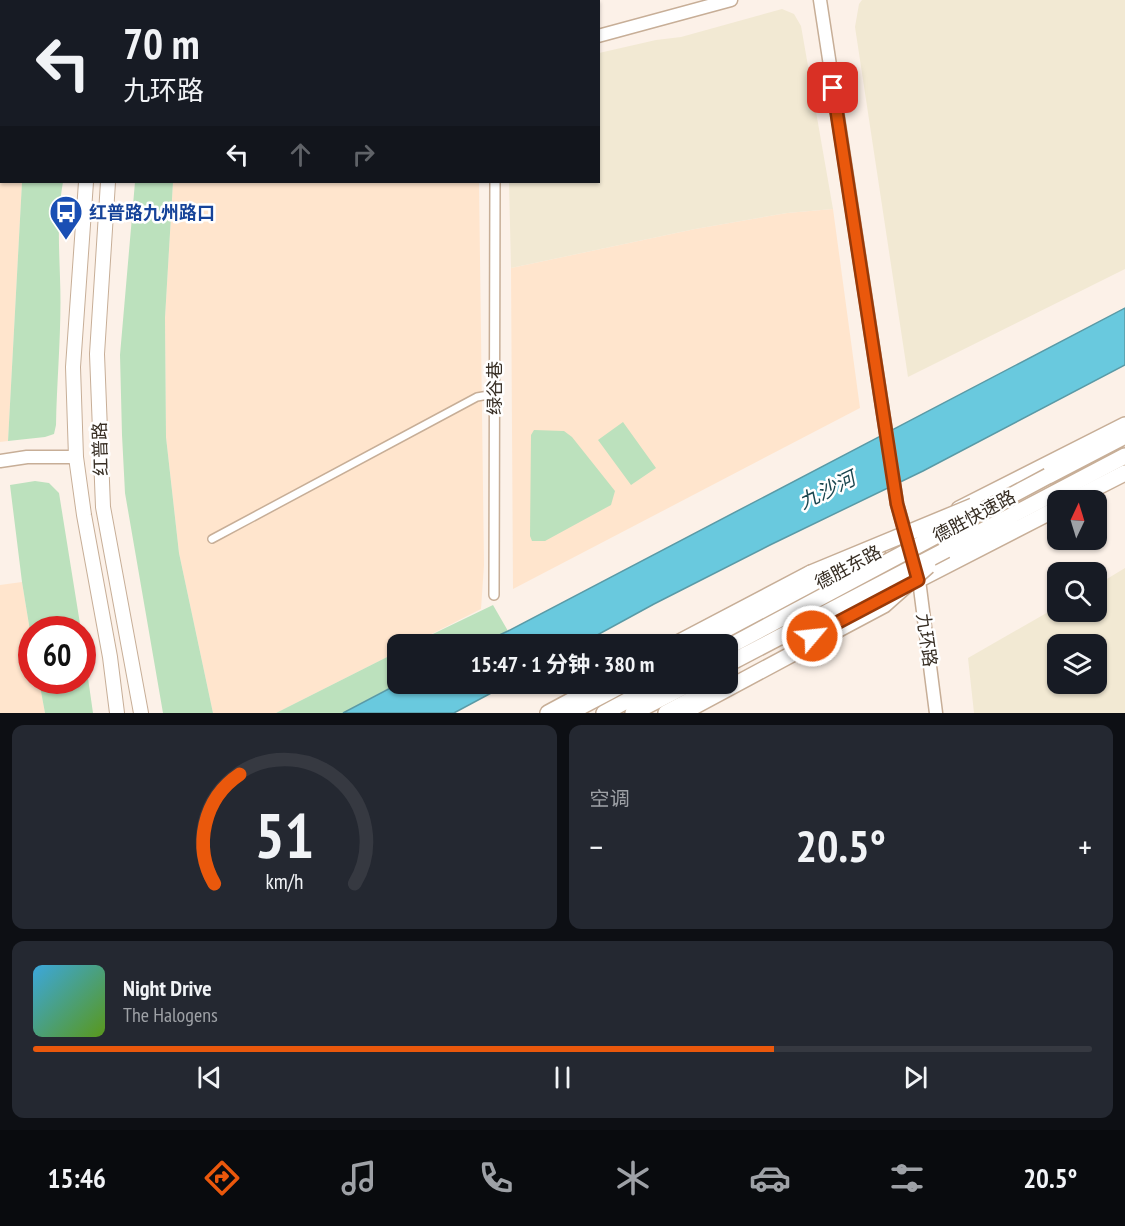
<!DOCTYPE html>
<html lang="zh">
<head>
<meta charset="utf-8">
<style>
	:root { --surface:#171b24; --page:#242831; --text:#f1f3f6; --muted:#9ea1a6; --line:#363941; --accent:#ea580c }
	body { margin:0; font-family:"PT Sans Narrow","Noto Sans SC",sans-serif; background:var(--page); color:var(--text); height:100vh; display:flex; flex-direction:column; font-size:22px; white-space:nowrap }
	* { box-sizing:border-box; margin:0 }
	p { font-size:20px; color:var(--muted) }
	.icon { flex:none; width:33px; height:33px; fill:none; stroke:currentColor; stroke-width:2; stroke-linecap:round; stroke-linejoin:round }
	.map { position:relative; height:713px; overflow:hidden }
	.panel { display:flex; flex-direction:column; gap:12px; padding:12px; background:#0d0f14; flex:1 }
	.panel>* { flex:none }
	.guide { position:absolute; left:0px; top:0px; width:600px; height:183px; box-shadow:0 2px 4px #0004; background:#171b24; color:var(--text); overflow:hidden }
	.needle { width:39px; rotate:4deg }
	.controls { position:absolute; left:1047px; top:490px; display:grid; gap:12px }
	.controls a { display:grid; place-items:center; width:60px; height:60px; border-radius:12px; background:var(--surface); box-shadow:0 2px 4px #0004; font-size:30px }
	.speed { position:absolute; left:18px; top:616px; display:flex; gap:12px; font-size:30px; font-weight:700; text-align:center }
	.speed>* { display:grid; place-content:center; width:78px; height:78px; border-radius:50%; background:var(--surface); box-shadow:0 2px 4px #0004; line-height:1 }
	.speed .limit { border:9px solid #d22; background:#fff; color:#111 }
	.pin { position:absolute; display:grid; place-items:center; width:51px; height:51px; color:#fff; margin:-26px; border-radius:12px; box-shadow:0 3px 9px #0006 }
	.me { position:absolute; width:66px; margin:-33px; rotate:62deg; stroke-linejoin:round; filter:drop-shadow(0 0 4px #0008) }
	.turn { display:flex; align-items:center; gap:21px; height:126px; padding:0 24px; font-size:27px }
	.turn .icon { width:78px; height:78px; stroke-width:2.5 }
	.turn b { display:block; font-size:42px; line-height:51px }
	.lanes { display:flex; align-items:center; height:57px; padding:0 24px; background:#0003; justify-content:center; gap:30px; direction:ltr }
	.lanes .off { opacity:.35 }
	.big { font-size:45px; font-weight:700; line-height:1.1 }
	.panel .card { flex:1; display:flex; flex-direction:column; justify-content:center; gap:9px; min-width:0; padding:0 21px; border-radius:12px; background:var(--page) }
	.panel .dial { align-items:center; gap:0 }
	.dial svg { height:156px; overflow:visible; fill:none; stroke:var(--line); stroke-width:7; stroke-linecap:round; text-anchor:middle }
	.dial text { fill:var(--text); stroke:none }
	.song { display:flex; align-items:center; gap:18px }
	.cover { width:72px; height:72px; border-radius:9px; background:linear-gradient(135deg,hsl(200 70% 55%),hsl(90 70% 35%)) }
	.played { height:6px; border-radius:3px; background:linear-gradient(90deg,var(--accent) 70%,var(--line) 70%) }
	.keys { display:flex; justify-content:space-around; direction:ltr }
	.heat { display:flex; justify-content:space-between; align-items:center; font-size:33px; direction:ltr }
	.panel .tiles { flex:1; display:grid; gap:12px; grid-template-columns:1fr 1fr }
	.card:last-child { grid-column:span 2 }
	.trip { position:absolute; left:387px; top:634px; width:351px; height:60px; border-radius:12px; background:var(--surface); box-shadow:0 2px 4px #0004; font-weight:700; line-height:60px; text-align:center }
	.menu { display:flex; height:96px; justify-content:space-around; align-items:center; background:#090b0e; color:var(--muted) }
	.menu .icon { width:42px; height:42px }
	.menu .current { color:var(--accent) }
	.menu b { font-size:27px; color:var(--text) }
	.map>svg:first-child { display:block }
	.built { fill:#ffe5cd }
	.industrial { fill:#f2e9d3; fill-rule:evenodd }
	.green { fill:#bce1bd }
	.water { fill:#69c9de; stroke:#5a9aa6; stroke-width:1.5 }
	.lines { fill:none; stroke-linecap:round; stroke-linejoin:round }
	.pedestrian-casing { stroke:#c7ae97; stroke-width:10 }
	.minor-casing { stroke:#c7ae97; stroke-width:12 }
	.tertiary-casing { stroke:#c7ae97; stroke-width:15 }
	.secondary-casing { stroke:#c7ae97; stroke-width:16 }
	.primary-casing { stroke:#c7ae97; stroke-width:18 }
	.trunk-casing { stroke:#c7ae97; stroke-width:18 }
	.pedestrian { stroke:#fff; stroke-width:7 }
	.minor { stroke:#fff; stroke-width:9 }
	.tertiary { stroke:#fff; stroke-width:12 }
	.secondary { stroke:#fff; stroke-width:14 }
	.primary { stroke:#fff; stroke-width:15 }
	.trunk { stroke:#fff; stroke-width:15 }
	.trunk-bridge-casing { stroke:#c7ae97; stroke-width:18; stroke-linecap:butt }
	.trunk-bridge { stroke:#fff; stroke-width:15 }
	.route-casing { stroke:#983908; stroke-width:15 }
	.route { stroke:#ea580c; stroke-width:10 }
	.labels { text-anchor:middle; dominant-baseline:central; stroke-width:5; stroke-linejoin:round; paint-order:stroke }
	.transit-label { font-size:18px; font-weight:bold; fill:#164399; stroke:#fff; text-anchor:start }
	.street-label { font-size:18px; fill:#372e24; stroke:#fff }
	.water-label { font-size:20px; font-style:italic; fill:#1b4750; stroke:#fff }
</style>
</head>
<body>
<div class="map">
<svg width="1125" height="713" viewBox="0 0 1125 713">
	<rect width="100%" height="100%" fill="#fcf1e8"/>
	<path class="built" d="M0,46L2,182H22L8,441L0,442Z
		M173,182H479L484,565L481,609L410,645H398L397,652L276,713H213L179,553L166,437L165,318Z
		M833,209L860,408L513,589L511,268L695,229L787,213Z
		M22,582L31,637L32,681H39L45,713H0V585Z"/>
	<path class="industrial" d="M862,0H1125V269L908,377L855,27L859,4Z
		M782,9L794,14L801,26L833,209L787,213L695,229L511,268L509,182H598L599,53L656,40L681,37Z
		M1125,568V713H974L968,658L1057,607L1058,612H1096L1097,585ZM1058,645H1096V684H1058Z"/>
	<path class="green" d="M22,182H63C57,216 59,243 60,278C62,327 57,376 56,425L54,434L45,437L8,441Z
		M135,182H173L165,318L166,437L179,553L213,713H163L125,493L122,435L120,355Z
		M623,422L656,468L631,485L598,440Z
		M534,430L564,431L572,437L615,491L611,505L545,541H532L530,536L531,435Z
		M35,481L49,483L59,493L81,630H32L31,637L22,582L10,485Z
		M493,605L508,631L478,645H410Z
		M83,643L93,713H45L39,681H82Z
		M397,652V684L343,713H276Z"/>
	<path class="water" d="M1125,308V365L923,471L770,545L654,604L579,645H478L508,631Z
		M398,684H508L454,713H343Z"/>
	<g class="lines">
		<g class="pedestrian-casing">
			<path id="pedestrian" d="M212,539L477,397L494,394"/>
		</g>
		<g class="minor-casing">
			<path id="minor" d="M494,595L495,182"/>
		</g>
		<g class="tertiary-casing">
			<path id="tertiary" d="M820,0L897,504L919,580L936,713
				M0,22H2
				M598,36L731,0
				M0,461L27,457H76"/>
		</g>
		<g class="secondary-casing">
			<path id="secondary" d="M100,2V0
				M123,2V0
				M86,182L73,367L76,457L84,515L110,657L117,713
				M108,182L97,354L103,507L141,713"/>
		</g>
		<g class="primary-casing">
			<path id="primary" d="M1070,501L1125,473
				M959,509L1125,425
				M914,582L1058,508
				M699,645L877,552
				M569,713L624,684
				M666,713L721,684"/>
		</g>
		<g class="trunk-casing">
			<path id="trunk" d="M1048,476L1125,436
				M946,550L1125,456
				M674,645L811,573
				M548,713L602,684
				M604,713L658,684
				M633,713L689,684
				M682,713L837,630"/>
		</g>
		<use href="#pedestrian" class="pedestrian"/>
		<use href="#minor" class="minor"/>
		<use href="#tertiary" class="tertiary"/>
		<use href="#secondary" class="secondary"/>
		<use href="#primary" class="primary"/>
		<use href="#trunk" class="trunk"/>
		<g class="trunk-bridge-casing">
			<path id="trunk-bridge" d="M811,573L973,506
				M837,630L884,605L928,566
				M728,647L1048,476
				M728,664L946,550"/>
		</g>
		<use href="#trunk-bridge" class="trunk-bridge"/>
	</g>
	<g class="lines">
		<g class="route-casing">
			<path id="route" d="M812,636L918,580L897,504L833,88"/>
		</g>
		<use href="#route" class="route"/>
	</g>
	<defs>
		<g id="bus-pin" transform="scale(1.725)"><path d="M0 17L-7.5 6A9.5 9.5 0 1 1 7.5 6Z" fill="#1a4fb4" stroke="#fff"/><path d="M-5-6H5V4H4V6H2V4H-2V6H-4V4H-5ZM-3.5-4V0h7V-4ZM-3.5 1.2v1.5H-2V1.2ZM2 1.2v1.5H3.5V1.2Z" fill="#fff"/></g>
	</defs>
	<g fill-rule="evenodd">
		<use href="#bus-pin" x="66" y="212"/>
	</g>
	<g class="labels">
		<g class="transit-label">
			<text x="89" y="212">红普路九州路口</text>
		</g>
		<g class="street-label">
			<text transform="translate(494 388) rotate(-90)">绿谷巷</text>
			<text transform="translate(100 449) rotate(-92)">红普路</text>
			<text transform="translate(974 516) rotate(-28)">德胜快速路</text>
			<text transform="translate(848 567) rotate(-28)">德胜东路</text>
			<text transform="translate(927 640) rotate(82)">九环路</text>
		</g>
		<g class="water-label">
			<text transform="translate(827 490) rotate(-26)">九沙河</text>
		</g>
	</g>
</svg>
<div class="controls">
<a><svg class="needle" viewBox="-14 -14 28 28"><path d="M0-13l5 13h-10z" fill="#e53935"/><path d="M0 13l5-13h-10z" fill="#9ea1a6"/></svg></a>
<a><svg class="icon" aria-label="search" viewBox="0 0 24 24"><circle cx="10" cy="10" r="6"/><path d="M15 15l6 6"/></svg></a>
<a><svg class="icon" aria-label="layers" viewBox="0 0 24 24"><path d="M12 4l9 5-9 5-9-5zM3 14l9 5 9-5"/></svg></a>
</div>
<div class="speed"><div class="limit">60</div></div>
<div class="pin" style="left:833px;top:88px;background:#d93025"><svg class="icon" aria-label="arrive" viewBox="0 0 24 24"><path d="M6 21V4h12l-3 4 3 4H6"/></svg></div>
<svg class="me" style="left:812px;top:636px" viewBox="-20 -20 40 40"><circle r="17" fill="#ea580c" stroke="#fff" stroke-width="3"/><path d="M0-11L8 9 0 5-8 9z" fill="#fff"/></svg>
<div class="trip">15:47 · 1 分钟 · 380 m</div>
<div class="guide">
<div class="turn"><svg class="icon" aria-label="left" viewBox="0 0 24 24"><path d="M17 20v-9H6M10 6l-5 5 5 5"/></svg><div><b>70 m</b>九环路</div></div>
<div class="lanes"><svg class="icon" aria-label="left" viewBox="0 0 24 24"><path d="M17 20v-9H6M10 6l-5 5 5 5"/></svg><svg class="icon off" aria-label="ahead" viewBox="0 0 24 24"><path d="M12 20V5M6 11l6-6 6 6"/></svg><svg class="icon off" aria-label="right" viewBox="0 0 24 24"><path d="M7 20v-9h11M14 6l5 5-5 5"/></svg></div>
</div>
</div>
<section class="panel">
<div class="tiles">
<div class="card dial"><svg viewBox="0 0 100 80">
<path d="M14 69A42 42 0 1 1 86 69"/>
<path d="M14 69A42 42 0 0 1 27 13" stroke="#ea580c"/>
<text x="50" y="56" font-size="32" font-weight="700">51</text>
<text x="50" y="72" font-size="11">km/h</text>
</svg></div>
<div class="card"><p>空调</p>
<div class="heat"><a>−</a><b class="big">20.5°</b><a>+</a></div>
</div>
<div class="card">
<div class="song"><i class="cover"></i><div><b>Night Drive</b><p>The Halogens</p></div></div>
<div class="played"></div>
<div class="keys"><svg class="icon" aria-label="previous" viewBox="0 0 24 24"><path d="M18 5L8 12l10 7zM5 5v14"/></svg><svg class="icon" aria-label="pause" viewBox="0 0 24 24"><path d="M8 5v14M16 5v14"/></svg><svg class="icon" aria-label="next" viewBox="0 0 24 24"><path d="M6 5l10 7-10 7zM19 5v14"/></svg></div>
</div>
</div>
</section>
<nav class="menu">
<b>15:46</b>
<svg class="icon current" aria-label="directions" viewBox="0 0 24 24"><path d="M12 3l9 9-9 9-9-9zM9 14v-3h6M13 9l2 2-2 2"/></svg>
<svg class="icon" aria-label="music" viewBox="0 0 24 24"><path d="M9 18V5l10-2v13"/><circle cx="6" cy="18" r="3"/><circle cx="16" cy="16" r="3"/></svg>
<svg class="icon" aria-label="phone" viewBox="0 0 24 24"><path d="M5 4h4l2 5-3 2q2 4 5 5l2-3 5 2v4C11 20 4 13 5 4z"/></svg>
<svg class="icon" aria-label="climate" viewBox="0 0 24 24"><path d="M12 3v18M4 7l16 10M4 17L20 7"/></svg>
<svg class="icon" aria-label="car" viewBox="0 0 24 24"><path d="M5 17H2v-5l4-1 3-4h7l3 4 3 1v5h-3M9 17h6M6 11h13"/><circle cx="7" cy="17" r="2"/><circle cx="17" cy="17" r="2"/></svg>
<svg class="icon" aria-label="filters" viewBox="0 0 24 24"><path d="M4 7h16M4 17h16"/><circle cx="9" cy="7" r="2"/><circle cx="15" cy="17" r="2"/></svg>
<b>20.5°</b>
</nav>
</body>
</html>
